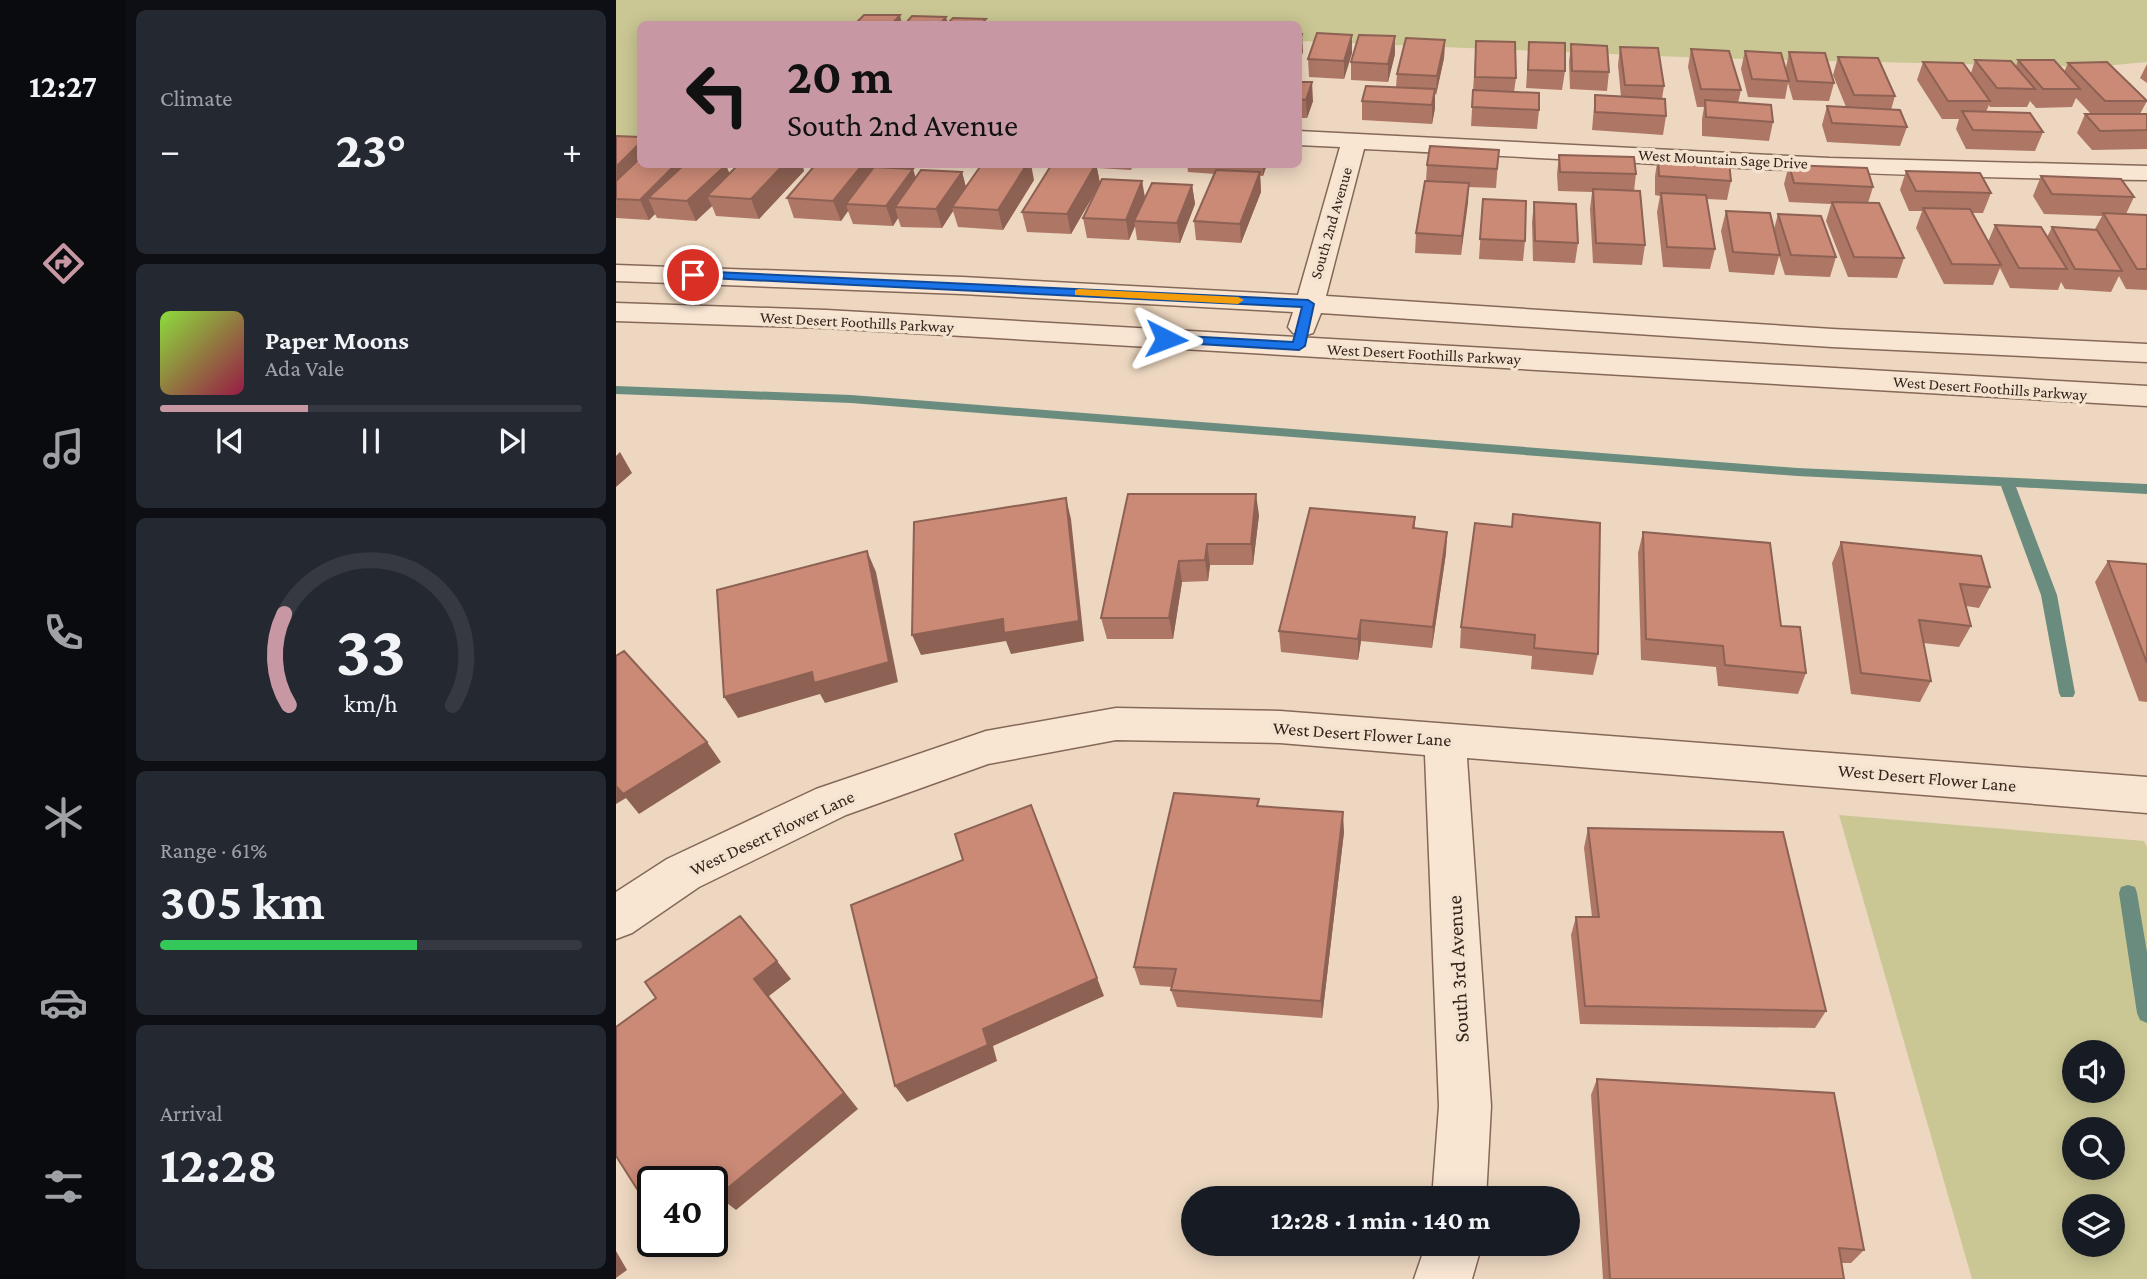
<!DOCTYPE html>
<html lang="en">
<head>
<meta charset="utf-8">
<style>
	:root { --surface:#171b24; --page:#242831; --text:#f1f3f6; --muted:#9ea1a6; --line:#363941; --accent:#c798a3 }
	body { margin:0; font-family:"Crimson Pro",serif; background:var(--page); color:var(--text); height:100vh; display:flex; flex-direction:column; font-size:26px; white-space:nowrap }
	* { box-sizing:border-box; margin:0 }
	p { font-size:23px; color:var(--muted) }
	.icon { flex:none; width:38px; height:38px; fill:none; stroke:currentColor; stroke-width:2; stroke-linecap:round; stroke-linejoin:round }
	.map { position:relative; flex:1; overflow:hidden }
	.details { display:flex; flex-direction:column; gap:10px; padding:10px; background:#0d0f14; width:490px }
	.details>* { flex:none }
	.guide { position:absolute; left:21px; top:21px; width:665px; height:147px; border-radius:10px; box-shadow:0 4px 18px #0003; background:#c798a3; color:#111; overflow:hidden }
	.tools { position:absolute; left:1446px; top:1040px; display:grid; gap:14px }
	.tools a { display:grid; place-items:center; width:63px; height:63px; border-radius:50%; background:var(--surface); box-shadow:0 4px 18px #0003; font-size:35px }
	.speed { position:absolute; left:21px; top:1166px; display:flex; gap:14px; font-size:35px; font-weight:700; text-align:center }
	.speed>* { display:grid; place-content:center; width:91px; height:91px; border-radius:50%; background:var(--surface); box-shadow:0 4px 18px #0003; line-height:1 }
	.speed .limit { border:4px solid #111; border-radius:10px; background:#fff; color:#111 }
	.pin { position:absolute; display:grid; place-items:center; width:60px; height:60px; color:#fff; margin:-30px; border:4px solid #fff; border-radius:50%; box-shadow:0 2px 7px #0007 }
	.me { position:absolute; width:77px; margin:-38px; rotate:93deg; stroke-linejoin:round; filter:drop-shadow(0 0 5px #0008) }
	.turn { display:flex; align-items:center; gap:24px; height:147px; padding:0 35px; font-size:32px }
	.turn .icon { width:91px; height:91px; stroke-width:2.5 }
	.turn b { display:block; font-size:49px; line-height:60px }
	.big { font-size:52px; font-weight:700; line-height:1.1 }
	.details .tile { flex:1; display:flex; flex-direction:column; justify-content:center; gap:10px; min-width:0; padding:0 24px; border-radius:10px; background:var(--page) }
	.details .dial { align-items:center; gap:0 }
	.dial svg { height:182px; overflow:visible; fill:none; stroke:var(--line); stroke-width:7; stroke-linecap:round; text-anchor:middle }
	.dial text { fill:var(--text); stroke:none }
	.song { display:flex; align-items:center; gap:21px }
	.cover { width:84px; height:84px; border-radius:10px; background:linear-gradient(135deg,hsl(90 70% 55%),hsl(340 70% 35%)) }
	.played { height:7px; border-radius:4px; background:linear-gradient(90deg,var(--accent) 35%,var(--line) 35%) }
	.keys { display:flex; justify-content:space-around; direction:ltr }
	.heat { display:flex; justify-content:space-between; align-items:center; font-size:38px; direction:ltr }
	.charge { height:10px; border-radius:5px; background:linear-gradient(90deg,#34c759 61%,var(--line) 0) }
	.trip { position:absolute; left:565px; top:1186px; width:399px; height:70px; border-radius:35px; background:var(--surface); box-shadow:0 4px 18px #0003; font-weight:700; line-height:70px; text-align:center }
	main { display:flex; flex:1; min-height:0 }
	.tab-bar { display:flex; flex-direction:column; width:126px; justify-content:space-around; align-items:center; background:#090b0e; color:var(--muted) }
	.tab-bar .icon { width:49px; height:49px }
	.tab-bar .selected { color:var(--accent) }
	.tab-bar b { font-size:32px; color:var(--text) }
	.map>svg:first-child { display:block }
	.green { fill:#cac794; fill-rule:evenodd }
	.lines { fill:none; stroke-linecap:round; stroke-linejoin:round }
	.stream { fill:#6a8c7e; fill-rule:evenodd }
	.minor-casing { stroke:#856858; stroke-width:3 }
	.minor { fill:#f8e6d3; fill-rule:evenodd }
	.wall { fill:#ae7765 }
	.shaded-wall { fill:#8d6153 }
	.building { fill:#ca8a76; stroke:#8d6153; stroke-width:2 }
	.route { fill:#1a73e8; stroke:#114b97; stroke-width:2 }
	.slow { fill:#f59e0b }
	.labels { text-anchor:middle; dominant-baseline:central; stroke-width:7; stroke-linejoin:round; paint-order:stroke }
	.far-street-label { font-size:16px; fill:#35241c; stroke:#f4e3cf }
	.street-label { font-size:18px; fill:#35241c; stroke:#f4e3cf }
	.near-street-label { font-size:21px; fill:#35241c; stroke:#f4e3cf }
</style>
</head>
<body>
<main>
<nav class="tab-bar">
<b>12:27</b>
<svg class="icon selected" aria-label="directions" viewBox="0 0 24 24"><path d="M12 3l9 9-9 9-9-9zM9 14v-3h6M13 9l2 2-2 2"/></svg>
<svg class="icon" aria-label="music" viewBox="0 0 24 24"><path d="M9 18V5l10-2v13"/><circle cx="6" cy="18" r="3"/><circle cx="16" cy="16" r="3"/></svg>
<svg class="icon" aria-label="phone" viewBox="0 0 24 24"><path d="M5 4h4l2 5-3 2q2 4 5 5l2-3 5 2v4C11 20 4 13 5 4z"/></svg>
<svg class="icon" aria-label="climate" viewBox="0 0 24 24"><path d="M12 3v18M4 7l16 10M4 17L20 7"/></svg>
<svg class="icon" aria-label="car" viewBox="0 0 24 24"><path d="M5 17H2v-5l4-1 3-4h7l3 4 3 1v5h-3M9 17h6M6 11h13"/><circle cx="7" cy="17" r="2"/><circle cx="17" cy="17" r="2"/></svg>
<svg class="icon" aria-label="filters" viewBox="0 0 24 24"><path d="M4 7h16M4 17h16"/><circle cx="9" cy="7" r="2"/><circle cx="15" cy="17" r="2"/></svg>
</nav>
<section class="details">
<div class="tile"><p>Climate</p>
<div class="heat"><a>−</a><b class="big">23°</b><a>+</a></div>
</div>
<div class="tile">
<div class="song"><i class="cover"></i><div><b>Paper Moons</b><p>Ada Vale</p></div></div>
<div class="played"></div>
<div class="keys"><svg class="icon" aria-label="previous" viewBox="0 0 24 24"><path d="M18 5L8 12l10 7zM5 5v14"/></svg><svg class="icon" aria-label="pause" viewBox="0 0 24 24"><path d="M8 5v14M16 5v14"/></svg><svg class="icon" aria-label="next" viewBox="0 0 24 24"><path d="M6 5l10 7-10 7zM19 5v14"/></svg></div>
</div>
<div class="tile dial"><svg viewBox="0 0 100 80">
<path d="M14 69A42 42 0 1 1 86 69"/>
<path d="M14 69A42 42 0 0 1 12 29" stroke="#c798a3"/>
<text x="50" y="56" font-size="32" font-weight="700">33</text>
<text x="50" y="72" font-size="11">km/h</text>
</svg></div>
<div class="tile"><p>Range · 61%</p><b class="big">305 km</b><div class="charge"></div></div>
<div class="tile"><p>Arrival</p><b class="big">12:28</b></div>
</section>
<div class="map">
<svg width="1531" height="1279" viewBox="0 0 1531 1279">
	<rect width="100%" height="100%" fill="#edd7c0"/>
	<path class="green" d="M0,0H1531V62L1477,67L1090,58L683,41L682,24H24V148L0,154Z
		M1223,815L1528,841L1531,847V1279H1356ZM1458,1052H1496V1090H1458ZM1458,1129H1496V1167H1458ZM1458,1206H1496V1244H1458Z"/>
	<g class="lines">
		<path class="stream" d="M0,386L235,395L1181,468L1531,484V494L1400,487L1441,595L1459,693L1457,697H1445L1443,693L1425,595L1385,486L1181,476L235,403L0,394Z
			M1512,885L1519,887L1521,893L1531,952V1023L1524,1020L1521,1013L1503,893L1505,887Z"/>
		<g class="minor-casing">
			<path id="minor" d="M682,131L1213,158L1531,166V180C1269,178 1009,162 748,149L710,296L1216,329L1531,344V362L1216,347L705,313L697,333L687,336L677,333L672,327L677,312L346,294L0,281V265L346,277L682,295L724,147L682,145Z
				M0,303L210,310L1531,386V406L210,328L0,321Z
				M500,708L664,711L1531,777V813L851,758L875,1106L870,1199H816L823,1106L809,755L664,743L500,740L372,764L230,815L83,887L16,933L0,939V892L51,859L200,789L370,731Z
				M810,1244H866L856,1279H798Z"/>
		</g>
		<use href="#minor" class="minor"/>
	</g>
	<path class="wall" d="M829,40L828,58L820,95L819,94V108L816,124L746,120V101L780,87L781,74Z
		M860,41L900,78L898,92L923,110L921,129L855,126Z
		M913,42L949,71L946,90L910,88Z
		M955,44L993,72L991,91L954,89L953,62Z
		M1004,47L1048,86L1046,99L1050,116L1047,135L976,130L979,95L1005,97L1002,65Z
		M1075,49L1125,90L1122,103L1157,122L1153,141L1086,136V119L1088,107H1081L1072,67Z
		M1129,51L1170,68L1173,52L1218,83L1213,101L1177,100L1172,83L1169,99L1132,97L1125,69Z
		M736,53L728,79L693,77L692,59Z
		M779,54L772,82L735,80V62Z
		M1222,57L1279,96L1275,110L1291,127L1284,146L1211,142L1206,125L1211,106L1230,107L1217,75Z
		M1359,60L1400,66L1402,60L1448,72L1452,63L1531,101L1524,114H1531V149L1476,150L1461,133L1469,114H1475L1460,98L1456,107L1420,108L1414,101L1411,107H1374L1373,105L1370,112L1427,132L1419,151L1350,149L1340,129L1343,119H1326L1301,80L1307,62L1355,73Z
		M1531,64V83L1524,78Z
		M682,82L697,101L691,118H682Z
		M0,136L24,164H63L64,168L114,174L123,164H186L188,171L143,219L100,216L96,206L80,221L41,218L39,214L33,220L0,218Z
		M883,150L880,188L852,187L845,255L799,253L800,233L810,181L811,165Z
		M943,155L1020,174L1018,191L1029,245L1026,265L977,263L974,209L976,192L942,191L941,174Z
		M1042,157L1115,181L1111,200L1091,199L1099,249L1094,269L1047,267L1041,212L1044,196L1039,195V176Z
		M258,164L259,167L300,178L346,172L350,188L418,180L387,230L342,227L337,211L326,228L285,227L282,218L277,226L237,224L232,211L225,221L178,218L171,198Z
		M436,164H518L515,170L481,168L484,183L526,181L529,197L576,185L579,204L564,243L521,240L519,226L513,240L471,238L467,218L484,184L455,234L411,232L406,212Z
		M571,164H651L647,176H644L645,192L625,243L580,240L578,221L599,174L572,172Z
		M1173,165L1257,187L1252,203L1288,258L1281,278L1232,277L1210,221L1215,204L1173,202L1168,184Z
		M1290,171L1375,193L1367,213H1356L1372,242L1379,225L1431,237L1436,227L1479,229L1486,216L1428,214L1417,196L1425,176L1518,197L1510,214L1531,215V290L1510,289L1503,276L1495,292L1449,289L1445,282L1442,290L1394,288L1384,268L1377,285L1328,284L1300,228L1306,211H1293L1284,190Z
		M867,199L909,241L907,261L863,259Z
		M918,202L962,243L959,263L917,261L916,222Z
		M1110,211L1158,229L1162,214L1220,257L1214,277L1169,275L1163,256L1158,275L1113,272L1105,231Z
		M512,494L643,515L637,565H594L592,581L566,582L557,639H491L485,618Z
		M799,517V529L831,532L830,553L816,648L745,641L742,660L665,652L663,631Z
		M859,523L982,654L977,675L915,669L916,656L844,648L845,627Z
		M1027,532L1190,673L1182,694L1102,686L1100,667L1025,660L1022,553Z
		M1225,542L1374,587L1363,608L1350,606L1355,626L1343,647L1307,643L1315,681L1304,702L1235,694L1216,563Z
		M1492,561L1531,564V702L1523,701L1479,582Z
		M644,807L728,832L706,1018L561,1007L555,990L556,987L524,985L518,967Z
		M972,828L1210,1011L1199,1028L964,1024L955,935L960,917H976L968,848Z
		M981,1079L1248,1250L1235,1263H1225L1228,1279H987L975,1095Z"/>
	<path class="shaded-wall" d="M284,15L286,24H276Z
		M330,17L332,24H324Z
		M686,34L687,52L682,67V46Z
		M736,35V53L728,79V61Z
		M779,36V54L772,82V64Z
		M829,40L828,58L820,95L821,76Z
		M696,82L697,101L691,118L690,100Z
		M819,89V108L816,124V105Z
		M24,143V164L0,195V167Z
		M60,164H63L70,182L32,198L39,214L33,220L24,200Z
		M168,164H186L188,171L143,219L135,199Z
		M247,164H258L261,173L230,204L232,211L225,221L217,201Z
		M411,164H415L418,180L387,230L382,210Z
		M480,164L484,183L455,234L451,214Z
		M647,164H651L647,176Z
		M110,165L118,184L91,196L96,206L80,221L71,201Z
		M297,169L303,188L279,207L282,218L277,226L270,206Z
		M346,172L351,191L336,207L337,211L326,228L320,209Z
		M644,172L645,192L625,243L624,224Z
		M526,181L529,200L518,221L519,226L513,240L510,220Z
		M853,183L852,203L845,255L846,236Z
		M576,185L579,204L564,243L561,223Z
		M4,452L16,473L0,487V456Z
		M640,494L643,515L637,565L635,544Z
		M450,498L455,519L468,641L395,654L390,641L305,655L296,635L387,619Z
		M831,532L830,553L816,648L817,627Z
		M591,544L594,565L592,581L589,560Z
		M251,551L260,572L282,682L209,703L204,694L122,718L108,697L196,672Z
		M563,561L566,582L557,639L553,618Z
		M745,620V641L742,660V639Z
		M91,742L105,762L23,814L10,798L0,804V786Z
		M415,805L488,996L377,1046L381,1061L291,1102L279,1086L367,1029Z
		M727,812L728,832L706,1018L705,1001Z
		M161,961L175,979L153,996L242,1109L120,1210L102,1196L96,1201V1183L138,979Z
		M0,1251L11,1270L0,1278Z"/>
	<path class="building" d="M248,15H284L276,24H239Z
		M296,16L330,17L324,24H289Z
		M337,18L370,19L365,24H331Z
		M380,22L416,23L415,24H378Z
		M701,33L736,35L728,61L692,59Z
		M682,34H686L682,46Z
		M743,35L779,36L772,64L735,62Z
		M790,38L829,40L821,76L781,74Z
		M860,41L899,42L900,78L859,77Z
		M913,42L949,43V71L912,70Z
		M955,44L991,46L993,72L956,71Z
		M1004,47L1042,48L1048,86L1009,85Z
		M1075,49L1113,51L1125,90L1085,89Z
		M1129,51L1165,53L1173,81L1136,79Z
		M1173,52L1209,53L1218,83L1181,81Z
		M1222,57L1262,58L1279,96L1238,95Z
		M1359,60L1395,61L1419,89L1381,88Z
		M1402,60H1438L1464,89H1427Z
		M1307,62L1347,63L1374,101H1332Z
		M1491,62L1531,101H1489L1452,63Z
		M682,82H696L690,100L682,99Z
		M750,86L819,89L816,105L746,101Z
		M857,90L923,93V110L856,107Z
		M979,95L1049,99L1050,116L979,112Z
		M1089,100L1155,105L1157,122L1090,117Z
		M1211,106L1284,110L1291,127L1216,123Z
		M1346,111L1414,113L1427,132L1357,130Z
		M1469,114H1531V130L1484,131Z
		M0,136L24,137V143L0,167Z
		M814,146L883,150L881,169L811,165Z
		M943,155L1018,157L1020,174L944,172Z
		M1042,157L1113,162L1115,181L1043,176Z
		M21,161H24V164H60L24,200L0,199V181Z
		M69,164L110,165L71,201L32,198Z
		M123,164H168L135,199L91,196Z
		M200,164H247L217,201L171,198Z
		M366,164H411L382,210L336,207Z
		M436,164H480L451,214L406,212Z
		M1173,165L1251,168L1257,187L1178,183Z
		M258,167L297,169L270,206L230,204Z
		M305,170L346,172L320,209L279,207Z
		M600,170L644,172L624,224L578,221Z
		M1290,171L1364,173L1375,193L1300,191Z
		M1425,176L1505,179L1518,197L1436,194Z
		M486,179L526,181L510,220L467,218Z
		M809,181L853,183L846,236L800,233Z
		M536,183L576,185L561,223L518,221Z
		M977,189L1024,191L1029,245L980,243Z
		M1045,193L1090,195L1099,249L1051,247Z
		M867,199L910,201L909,241L864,239Z
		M918,202L960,204L962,243L919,241Z
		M1216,202L1263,203L1288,258L1238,257Z
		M1307,208L1354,209L1385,265L1336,264Z
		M1110,211L1154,213L1164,255L1117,252Z
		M1487,213L1531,215V269H1521Z
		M1162,214L1205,216L1220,257L1175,255Z
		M1379,225L1425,227L1451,269L1403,268Z
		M1436,227L1481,230L1506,271L1459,269Z
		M512,494H640L635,544H591L589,560L563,561L553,618H485Z
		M450,498L463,621L388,633L387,619L296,635L298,522Z
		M694,508L799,517L797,528L831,532L817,627L745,620L742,639L663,631Z
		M897,514L984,523L982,654L918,648L919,635L845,627L859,523L896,527Z
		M1027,532L1154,543L1165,626L1184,627L1190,673L1109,665L1107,646L1030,639Z
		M1225,542L1365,556L1374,587L1344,584L1355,626L1303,620L1315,681L1245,673Z
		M251,551L273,662L198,683L196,672L108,697L101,590Z
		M1492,561L1531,564V663Z
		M8,651L91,742L7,794L0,786V656Z
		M558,793L643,799L641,806L727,812L705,1001L555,990L560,969L518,967Z
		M415,805L481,978L367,1029L372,1045L279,1086L235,905L347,860L339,834Z
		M972,828L1167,832L1210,1011L969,1006L960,917H983Z
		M124,916L161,961L138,979L228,1093L102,1196L96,1188V1181H92L89,1178L85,1181H37V1214L0,1156V1027L40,998L29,982Z
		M981,1079L1218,1093L1248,1250L1223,1248L1228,1279H994Z"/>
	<path class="route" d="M77,271L692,300L698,304L689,346L683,350L550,342L544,339L550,335L677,342L686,307L73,277V272Z"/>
	<path class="slow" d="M463,289L622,297L628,300L622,304L459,295V290Z"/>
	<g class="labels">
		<g class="far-street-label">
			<text transform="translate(1107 159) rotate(3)">West Mountain Sage Drive</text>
			<text transform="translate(715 223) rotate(-74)">South 2nd Avenue</text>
			<text transform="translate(241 322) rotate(3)">West Desert Foothills Parkway</text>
			<text transform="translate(808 354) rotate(3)">West Desert Foothills Parkway</text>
			<text transform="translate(1374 388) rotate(4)">West Desert Foothills Parkway</text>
		</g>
		<g class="street-label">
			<text transform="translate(746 734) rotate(4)">West Desert Flower Lane</text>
			<text transform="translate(1311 778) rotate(5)">West Desert Flower Lane</text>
			<text transform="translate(156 833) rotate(-25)">West Desert Flower Lane</text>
		</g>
		<g class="near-street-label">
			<text transform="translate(842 969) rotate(-93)">South 3rd Avenue</text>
		</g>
	</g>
</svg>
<div class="tools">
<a><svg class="icon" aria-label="sound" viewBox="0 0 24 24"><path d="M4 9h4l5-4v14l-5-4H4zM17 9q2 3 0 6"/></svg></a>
<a><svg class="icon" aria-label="search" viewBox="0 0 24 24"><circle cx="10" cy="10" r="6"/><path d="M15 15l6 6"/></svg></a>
<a><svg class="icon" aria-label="layers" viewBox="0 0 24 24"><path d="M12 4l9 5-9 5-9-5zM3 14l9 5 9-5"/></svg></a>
</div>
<div class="speed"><div class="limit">40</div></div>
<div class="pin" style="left:77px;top:275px;background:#d93025"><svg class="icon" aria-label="arrive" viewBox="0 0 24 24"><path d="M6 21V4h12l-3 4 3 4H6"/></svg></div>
<svg class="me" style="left:550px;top:339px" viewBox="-20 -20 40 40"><path d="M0-17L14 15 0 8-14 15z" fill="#1a73e8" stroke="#fff" stroke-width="4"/></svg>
<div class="trip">12:28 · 1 min · 140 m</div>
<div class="guide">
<div class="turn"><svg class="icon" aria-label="left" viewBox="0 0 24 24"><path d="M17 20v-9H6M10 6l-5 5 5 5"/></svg><div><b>20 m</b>South 2nd Avenue</div></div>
</div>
</div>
</main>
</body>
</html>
